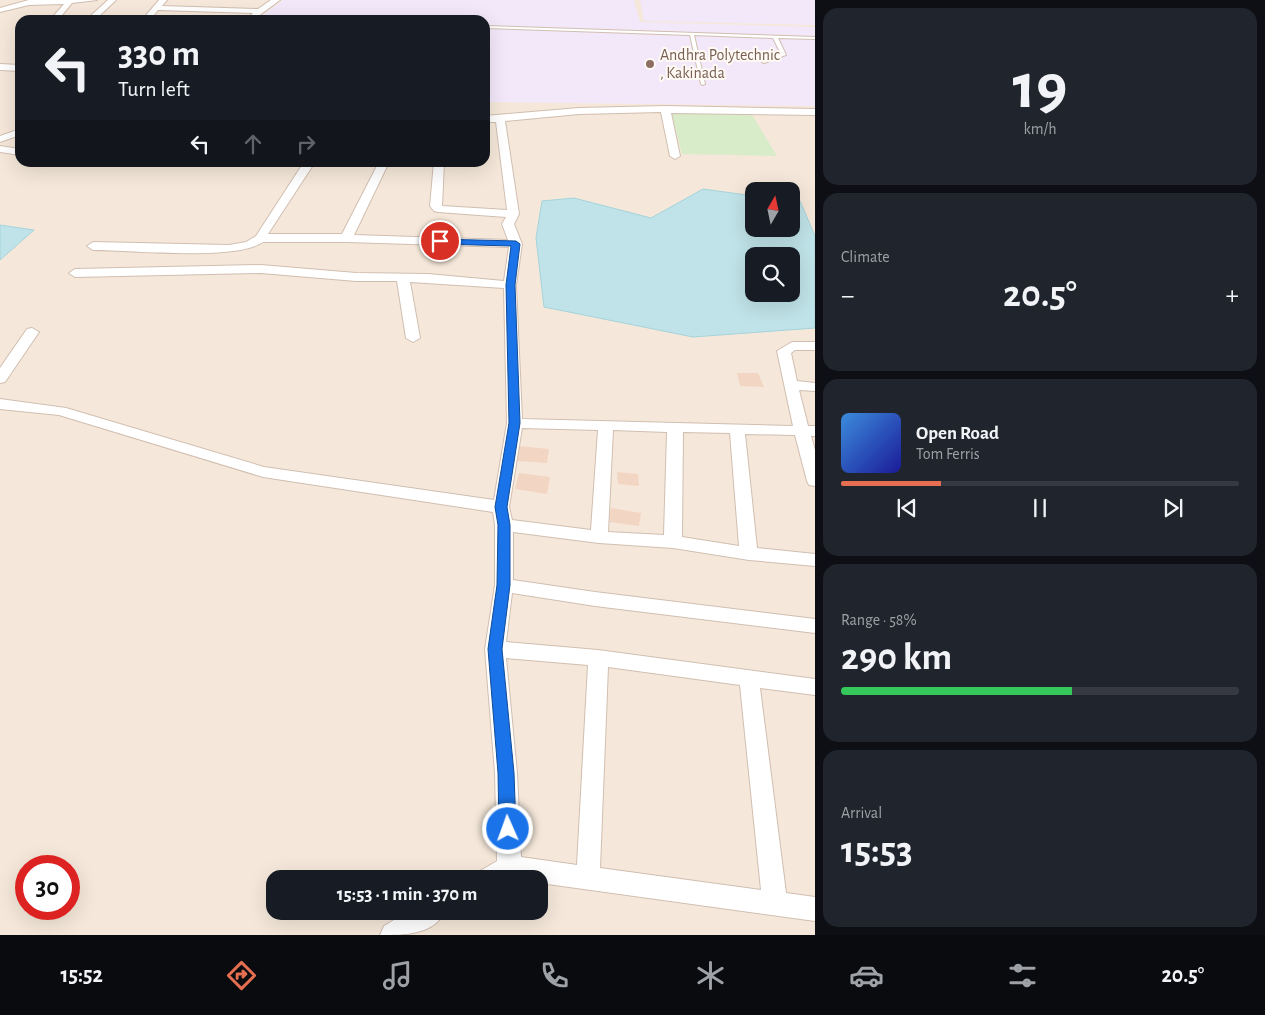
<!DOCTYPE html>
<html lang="en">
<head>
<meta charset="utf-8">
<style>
	:root { --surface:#171b24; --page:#20242c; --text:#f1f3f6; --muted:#9ea1a6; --line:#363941; --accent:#e76f51 }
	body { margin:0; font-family:"Alegreya Sans",sans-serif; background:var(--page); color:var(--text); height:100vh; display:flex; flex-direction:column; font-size:19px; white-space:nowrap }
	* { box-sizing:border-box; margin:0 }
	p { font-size:16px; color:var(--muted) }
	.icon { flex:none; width:28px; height:28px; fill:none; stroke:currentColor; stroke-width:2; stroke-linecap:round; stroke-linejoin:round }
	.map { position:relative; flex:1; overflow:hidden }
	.side { display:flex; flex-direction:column; gap:8px; padding:8px; background:#0d0f14; width:450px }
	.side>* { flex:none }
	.hud { position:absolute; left:15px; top:15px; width:475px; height:152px; border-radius:15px; box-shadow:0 5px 20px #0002; background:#171b24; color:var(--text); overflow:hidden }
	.needle { width:32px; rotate:9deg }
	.fabs { position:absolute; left:745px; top:182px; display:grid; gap:10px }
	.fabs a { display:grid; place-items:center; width:55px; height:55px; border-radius:10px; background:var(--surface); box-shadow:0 5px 20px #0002; font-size:25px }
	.speed { position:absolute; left:15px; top:855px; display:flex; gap:10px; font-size:25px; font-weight:700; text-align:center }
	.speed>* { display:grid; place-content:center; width:65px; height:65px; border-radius:50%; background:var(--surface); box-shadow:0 5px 20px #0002; line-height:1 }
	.speed .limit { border:8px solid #d22; background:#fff; color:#111 }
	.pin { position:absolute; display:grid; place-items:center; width:42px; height:42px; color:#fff; margin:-21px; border:2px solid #fff; border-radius:50%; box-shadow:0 1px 5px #0007 }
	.me { position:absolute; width:55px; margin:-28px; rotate:358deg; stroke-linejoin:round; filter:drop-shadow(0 0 4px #0008) }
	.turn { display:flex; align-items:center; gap:18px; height:105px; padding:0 20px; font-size:22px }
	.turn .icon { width:65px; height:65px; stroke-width:2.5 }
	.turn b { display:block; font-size:35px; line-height:42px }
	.lanes { display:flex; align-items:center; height:48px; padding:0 20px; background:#0003; justify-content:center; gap:25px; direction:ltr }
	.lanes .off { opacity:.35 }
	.big { font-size:38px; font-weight:600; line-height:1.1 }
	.side .card { flex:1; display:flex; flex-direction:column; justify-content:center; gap:8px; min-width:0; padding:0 18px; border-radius:15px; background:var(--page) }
	.side .dial { align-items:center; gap:0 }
	.dial b { font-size:65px; line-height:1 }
	.song { display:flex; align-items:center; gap:15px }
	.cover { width:60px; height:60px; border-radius:8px; background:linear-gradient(135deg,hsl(210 70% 55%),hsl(240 70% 35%)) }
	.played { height:5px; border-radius:2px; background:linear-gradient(90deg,var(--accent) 25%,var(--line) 25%) }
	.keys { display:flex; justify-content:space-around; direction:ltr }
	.heat { display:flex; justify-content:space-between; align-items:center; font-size:28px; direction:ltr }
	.charge { height:8px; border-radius:4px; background:linear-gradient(90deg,#34c759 58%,var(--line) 0) }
	.trip { position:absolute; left:266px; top:870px; width:282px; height:50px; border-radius:15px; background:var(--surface); box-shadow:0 5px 20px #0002; font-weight:600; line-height:50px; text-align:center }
	.tabs { display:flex; height:80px; justify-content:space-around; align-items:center; background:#090b0e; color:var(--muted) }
	.tabs .icon { width:35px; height:35px }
	.tabs .active { color:var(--accent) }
	.tabs b { font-size:22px; color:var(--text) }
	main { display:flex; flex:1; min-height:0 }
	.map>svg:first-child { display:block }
	.residential { fill:#f5e8da; fill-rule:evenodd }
	.education { fill:#f3e8fa }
	.green { fill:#d8ecc9 }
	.water { fill:#bfe3e8; stroke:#a5d3da; fill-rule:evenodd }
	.building { fill:#f3d5c3 }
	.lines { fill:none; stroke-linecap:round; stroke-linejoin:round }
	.service-casing { stroke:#d1beb0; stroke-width:2 }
	.minor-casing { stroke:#d1beb0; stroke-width:2 }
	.service { fill:#fff; fill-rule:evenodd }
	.minor { fill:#fff; fill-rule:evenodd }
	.route { fill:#1a73e8; stroke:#114b97 }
	.education-dot { fill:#8d6e63; stroke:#fffaf3; stroke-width:2 }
	.labels { text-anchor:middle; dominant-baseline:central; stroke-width:4; stroke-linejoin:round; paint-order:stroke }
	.far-education-label { font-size:16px; fill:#785e54; stroke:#fffaf3; text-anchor:start }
</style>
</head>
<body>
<main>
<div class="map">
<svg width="815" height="935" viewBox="0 0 815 935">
	<rect width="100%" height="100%" fill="#fdf6ec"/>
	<path class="residential" d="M0,0H815V935H0ZM20,20H485V162H20ZM754,191H791V229H754ZM754,256H791V294H754ZM26,866H69V909H26ZM275,879H540V911H275Z"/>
	<path class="education" d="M283,0H634L640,22L815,27V106L485,102V20H256Z
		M640,0H815V25L644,21Z"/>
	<path class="green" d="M671,111L751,113L777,156L682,154Z"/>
	<path class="water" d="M703,189L754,196V229H791V200L800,201L815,236V328L693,337L544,307L536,238L542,201L574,198L651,218ZM791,256V294H754V256Z
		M0,225L34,230L0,260Z"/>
	<path class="building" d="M737,373H758L764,387L740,386Z
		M519,446L549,449L547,463L517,461Z
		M617,472L638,474L639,486L618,484Z
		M519,473L550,477L547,494L515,489Z
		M611,508L641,513L639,526L609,522Z"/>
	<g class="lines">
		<g class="service-casing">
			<path id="service" d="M485,26L815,37V39L778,38L786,55L764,63L762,62V61L781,54L773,38L694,35L705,84L703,85L701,84L690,35L485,28Z"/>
		</g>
		<g class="minor-casing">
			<path id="minor" d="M29,0H97L72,3L58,20H50L64,4L29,5L0,12V8Z
				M108,0H116L95,20H86Z
				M159,0H167L162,6L258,9L271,0H280L253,20L248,18L253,13L158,10L150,20H142Z
				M0,64L20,65V71L0,70Z
				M665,106L815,109V115L671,113L680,156L675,159L670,156L661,112L579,114L505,121L519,214L514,224L522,244L516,285L522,419L793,426L777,351L792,342H815V350H795L791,353L797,381L815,383V391L799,390L808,426H815V436H811L815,450V486L809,485L807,481L795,435L745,434L757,548L815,554V566L749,560L673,548L599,543L513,532V580L595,592L815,619V633L595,606L512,593L506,642L598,650L815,679V695L760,688L786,893L815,897V921L540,883V879H476L480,871L497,861L495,773L485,649L495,585V525L493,512L263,477L59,415L0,409V399L66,408L264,467L494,500L507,423L504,288L410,282L420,338L413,342L406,338L397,281H356L261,273L75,277L69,273L75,269L261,265L356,273L428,274L504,281L509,247L346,242H263C236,261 130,250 93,250L87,246L93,242L229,245L246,242L256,236L304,162H315L268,234H342L379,162H389L354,235L508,240L502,224L506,217L438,212L434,211L430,206L434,162H444L442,206L507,210L496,122H485V116L579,108ZM522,428L598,430L591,530L512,520L509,507ZM613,430L667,432L664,535L608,532ZM683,432L730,433L739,546L682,537ZM506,658L588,665L577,865L521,857L517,773ZM608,667L740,685L761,890L600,868Z
				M20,129V135L0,142V136Z
				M0,146L20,149V155L0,152Z
				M32,328L39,332L5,382L0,383V368L27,329Z
				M409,911H445C434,935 404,935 380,935L384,926Z"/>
		</g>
		<use href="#service" class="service"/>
		<use href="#minor" class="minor"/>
	</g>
	<path class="route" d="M437,239L516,241L520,244L515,285L520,423L507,507L510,525V585L502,649L514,773L516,829L513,834L508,837L502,834L499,829L498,773L488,649L497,585L498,525L495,507L509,423L506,285L511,246L440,244L436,241Z"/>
	<circle class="education-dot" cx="650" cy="64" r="5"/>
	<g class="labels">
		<g class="far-education-label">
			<text x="660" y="55">Andhra Polytechnic<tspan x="660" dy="18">, Kakinada</tspan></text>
		</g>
	</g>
</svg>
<div class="fabs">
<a><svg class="needle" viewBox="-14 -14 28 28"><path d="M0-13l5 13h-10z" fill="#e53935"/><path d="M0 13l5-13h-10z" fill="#9ea1a6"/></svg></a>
<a><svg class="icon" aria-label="search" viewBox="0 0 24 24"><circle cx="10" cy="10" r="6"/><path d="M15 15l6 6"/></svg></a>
</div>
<div class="speed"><div class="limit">30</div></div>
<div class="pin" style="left:440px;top:241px;background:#d93025"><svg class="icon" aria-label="arrive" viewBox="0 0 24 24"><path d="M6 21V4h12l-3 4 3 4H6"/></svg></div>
<svg class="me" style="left:508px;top:829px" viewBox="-20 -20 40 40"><circle r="17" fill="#1a73e8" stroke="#fff" stroke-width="3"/><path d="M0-11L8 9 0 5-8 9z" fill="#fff"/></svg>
<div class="trip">15:53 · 1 min · 370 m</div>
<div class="hud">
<div class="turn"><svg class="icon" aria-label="left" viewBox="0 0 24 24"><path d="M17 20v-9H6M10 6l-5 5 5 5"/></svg><div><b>330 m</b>Turn left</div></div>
<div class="lanes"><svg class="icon" aria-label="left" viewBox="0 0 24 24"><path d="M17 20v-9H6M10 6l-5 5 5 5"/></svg><svg class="icon off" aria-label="ahead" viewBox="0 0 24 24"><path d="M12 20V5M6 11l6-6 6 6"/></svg><svg class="icon off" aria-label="right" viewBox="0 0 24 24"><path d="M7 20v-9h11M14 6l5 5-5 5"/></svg></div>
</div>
</div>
<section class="side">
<div class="card dial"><b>19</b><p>km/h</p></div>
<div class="card"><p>Climate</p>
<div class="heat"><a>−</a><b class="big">20.5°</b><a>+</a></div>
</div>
<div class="card">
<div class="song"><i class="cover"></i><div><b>Open Road</b><p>Tom Ferris</p></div></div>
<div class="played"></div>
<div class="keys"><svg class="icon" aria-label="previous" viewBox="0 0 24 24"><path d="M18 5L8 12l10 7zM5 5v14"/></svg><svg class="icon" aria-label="pause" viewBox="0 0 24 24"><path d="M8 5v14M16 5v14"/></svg><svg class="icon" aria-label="next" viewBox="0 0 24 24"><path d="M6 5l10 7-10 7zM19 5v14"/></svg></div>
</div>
<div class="card"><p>Range · 58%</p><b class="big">290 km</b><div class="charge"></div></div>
<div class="card"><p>Arrival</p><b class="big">15:53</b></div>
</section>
</main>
<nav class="tabs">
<b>15:52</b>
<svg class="icon active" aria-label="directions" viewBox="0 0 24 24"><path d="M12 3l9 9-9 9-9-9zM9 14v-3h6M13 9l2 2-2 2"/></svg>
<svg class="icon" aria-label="music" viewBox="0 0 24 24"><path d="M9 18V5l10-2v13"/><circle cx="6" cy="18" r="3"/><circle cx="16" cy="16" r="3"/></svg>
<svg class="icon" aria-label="phone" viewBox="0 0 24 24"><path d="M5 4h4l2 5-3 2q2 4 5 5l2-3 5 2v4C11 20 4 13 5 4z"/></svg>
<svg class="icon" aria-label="climate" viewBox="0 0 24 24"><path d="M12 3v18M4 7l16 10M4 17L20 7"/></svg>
<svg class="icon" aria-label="car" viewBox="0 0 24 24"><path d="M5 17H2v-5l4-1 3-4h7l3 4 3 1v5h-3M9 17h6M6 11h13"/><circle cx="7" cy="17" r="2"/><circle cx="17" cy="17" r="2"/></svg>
<svg class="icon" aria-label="filters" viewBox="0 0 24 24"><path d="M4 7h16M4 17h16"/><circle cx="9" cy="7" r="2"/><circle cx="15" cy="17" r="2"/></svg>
<b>20.5°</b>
</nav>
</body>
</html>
